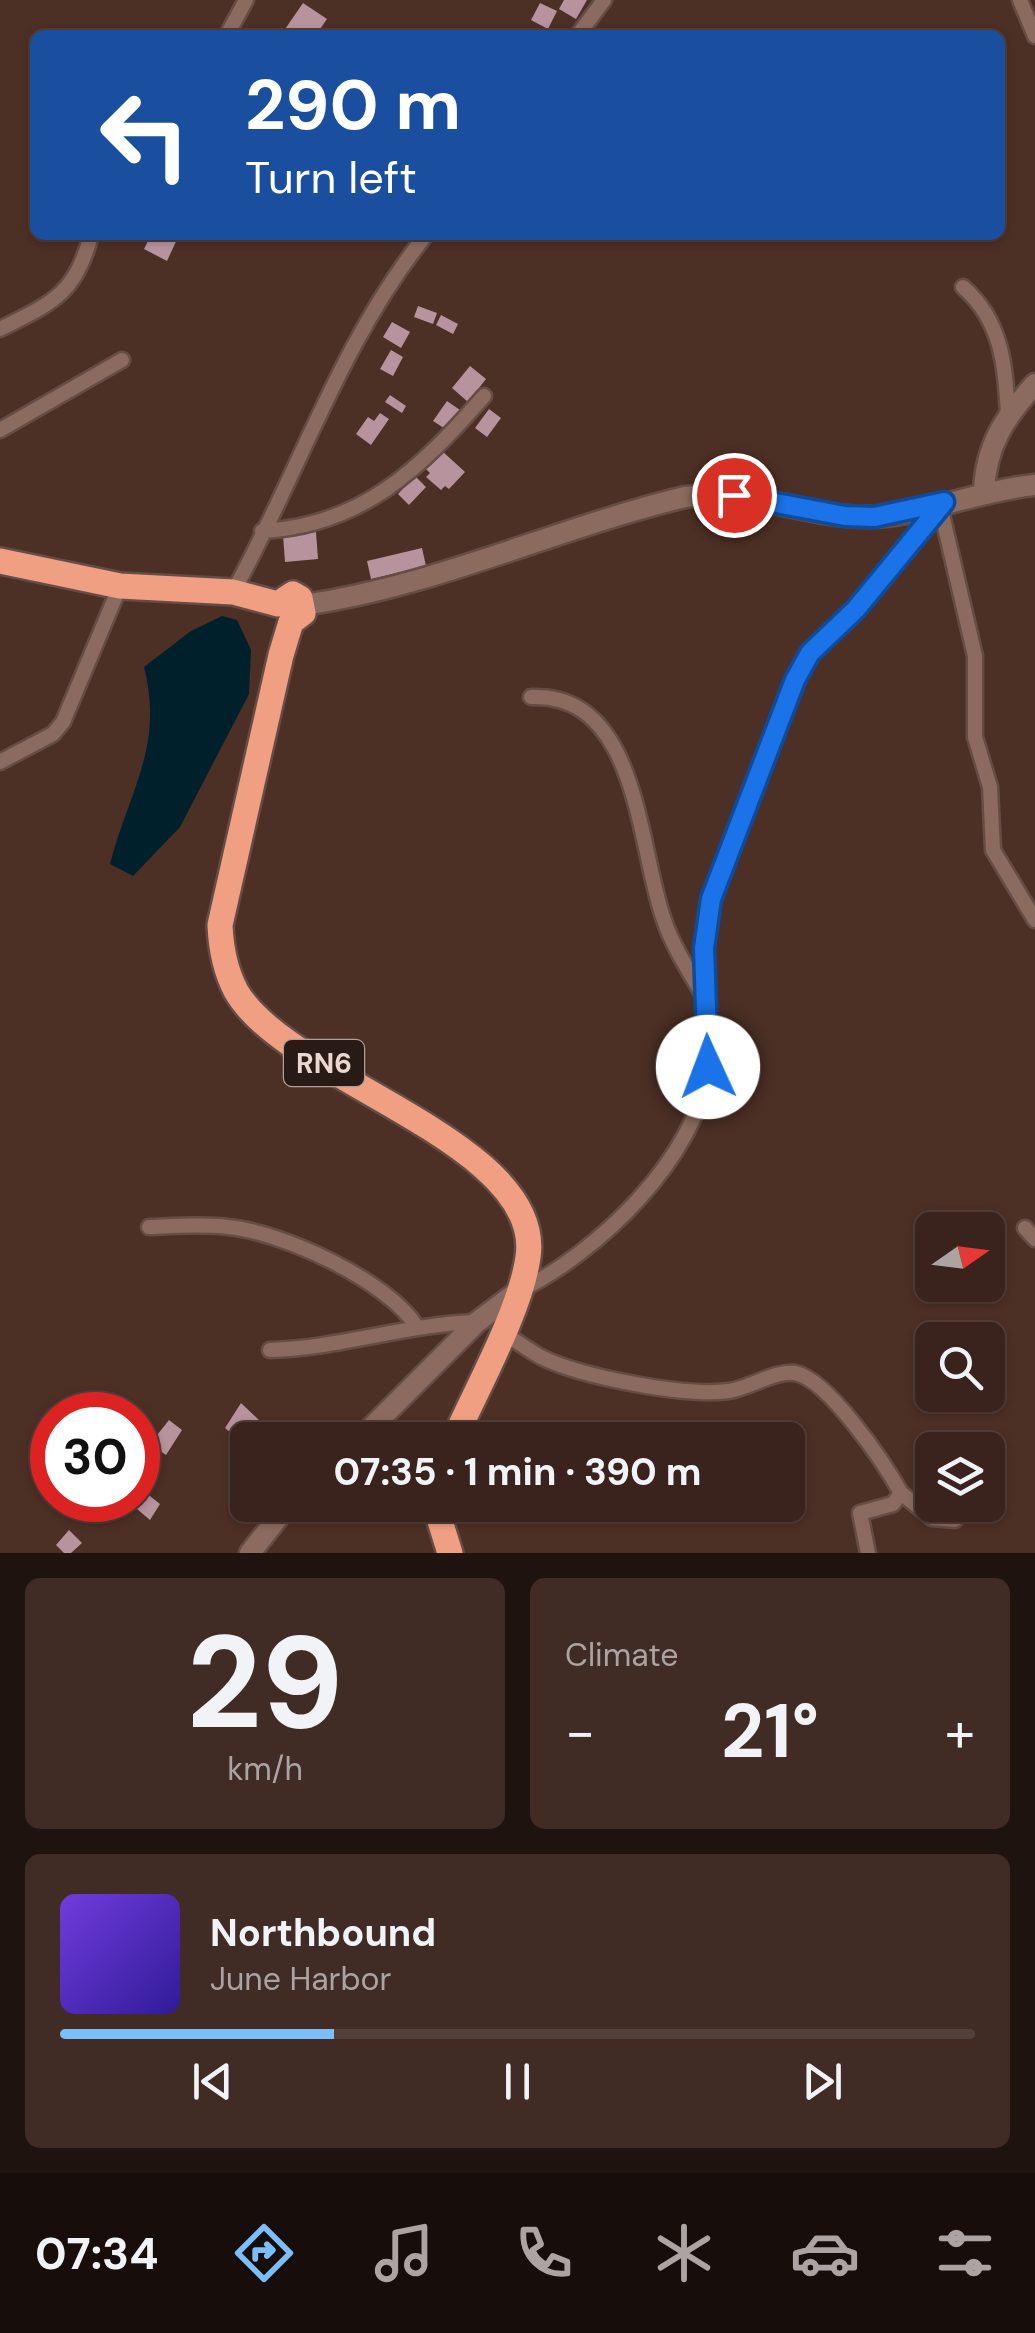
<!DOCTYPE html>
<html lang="en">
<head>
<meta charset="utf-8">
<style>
	:root { --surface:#39231c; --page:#402b25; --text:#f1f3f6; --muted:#aba4a3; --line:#53403b; --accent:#7cbef9 }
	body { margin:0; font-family:"DM Sans",sans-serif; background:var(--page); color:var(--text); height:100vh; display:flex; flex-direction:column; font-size:38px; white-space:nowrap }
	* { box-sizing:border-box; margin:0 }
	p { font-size:32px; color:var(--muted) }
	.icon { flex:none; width:55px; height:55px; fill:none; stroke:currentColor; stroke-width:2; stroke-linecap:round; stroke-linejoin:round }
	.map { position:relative; height:1553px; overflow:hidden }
	.panel { display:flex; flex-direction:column; gap:25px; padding:25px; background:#1f130f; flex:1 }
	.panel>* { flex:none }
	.guide { position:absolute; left:30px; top:30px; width:975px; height:210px; border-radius:15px; box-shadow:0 2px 8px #0004,0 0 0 2px var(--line); background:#1a4fa0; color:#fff; overflow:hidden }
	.needle { width:65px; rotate:76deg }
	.buttons { position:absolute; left:915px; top:1212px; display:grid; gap:20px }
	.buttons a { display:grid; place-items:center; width:90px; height:90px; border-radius:15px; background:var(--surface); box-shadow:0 2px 8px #0004,0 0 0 2px var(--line); font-size:50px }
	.speed { position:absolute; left:30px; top:1392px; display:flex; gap:20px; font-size:50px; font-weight:700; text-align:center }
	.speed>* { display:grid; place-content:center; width:130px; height:130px; border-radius:50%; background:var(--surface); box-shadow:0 2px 8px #0004,0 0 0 2px var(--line); line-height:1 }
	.speed .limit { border:15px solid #d22; background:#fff; color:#111 }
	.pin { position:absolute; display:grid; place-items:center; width:85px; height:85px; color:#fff; margin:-42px; border:5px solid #fff; border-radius:50%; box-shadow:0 2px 10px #0007 }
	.me { position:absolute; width:110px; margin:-55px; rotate:358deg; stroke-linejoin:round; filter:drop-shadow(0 0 8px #0008) }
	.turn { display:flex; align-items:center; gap:35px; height:210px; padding:0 50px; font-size:45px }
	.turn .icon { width:130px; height:130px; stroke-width:2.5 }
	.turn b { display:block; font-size:70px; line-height:85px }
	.big { font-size:75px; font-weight:700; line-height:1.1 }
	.panel .widget { flex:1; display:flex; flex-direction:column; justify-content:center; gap:15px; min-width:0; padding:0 35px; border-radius:15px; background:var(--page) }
	.panel .dial { align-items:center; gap:0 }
	.dial b { font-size:130px; line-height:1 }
	.song { display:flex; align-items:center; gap:30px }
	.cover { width:120px; height:120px; border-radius:15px; background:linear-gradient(135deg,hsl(260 70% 55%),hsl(250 70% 35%)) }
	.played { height:10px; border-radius:5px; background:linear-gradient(90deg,var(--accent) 30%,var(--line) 30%) }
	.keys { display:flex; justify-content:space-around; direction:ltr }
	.heat { display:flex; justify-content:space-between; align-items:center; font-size:55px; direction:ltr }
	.panel .tiles { flex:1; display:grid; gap:25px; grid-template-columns:1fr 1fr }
	.widget:last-child { grid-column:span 2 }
	.trip { position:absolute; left:230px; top:1422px; width:575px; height:100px; border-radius:15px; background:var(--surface); box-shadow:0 2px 8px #0004,0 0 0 2px var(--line); font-weight:700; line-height:100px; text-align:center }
	.menu { display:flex; height:160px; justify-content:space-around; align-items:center; background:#170e0b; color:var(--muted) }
	.menu .icon { width:70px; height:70px }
	.menu .on { color:var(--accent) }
	.menu b { font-size:45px; color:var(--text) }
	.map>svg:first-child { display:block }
	.water { fill:#00202b }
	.building { fill:#b7939e }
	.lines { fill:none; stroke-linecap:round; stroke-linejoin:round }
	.street-casing { stroke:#654c44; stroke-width:19 }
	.secondary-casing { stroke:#654c44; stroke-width:25 }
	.highway-casing { stroke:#654c44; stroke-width:30 }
	.street { stroke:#8b6b5f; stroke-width:14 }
	.secondary { stroke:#8b6b5f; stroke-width:20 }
	.highway { stroke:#f09f82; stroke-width:25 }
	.route-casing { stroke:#114b97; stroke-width:25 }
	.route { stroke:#1a73e8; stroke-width:18 }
	.labels { text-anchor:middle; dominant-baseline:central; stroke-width:10; stroke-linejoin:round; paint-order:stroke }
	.shield { fill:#281b16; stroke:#b09f98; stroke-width:2.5 }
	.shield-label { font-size:28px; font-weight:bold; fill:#ead7d0 }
</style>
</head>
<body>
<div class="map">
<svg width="1035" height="1553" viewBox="0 0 1035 1553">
	<rect width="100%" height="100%" fill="#4c2f25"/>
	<path class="water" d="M222,616L237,620L251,650L249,694L180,827L133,876L110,864C130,788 164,747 144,667L191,631Z"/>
	<path class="building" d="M564,0H587L576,19L559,9Z
		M303,3L327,19L316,35H281Z
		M540,3L557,11L548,29L531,20Z
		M151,235H179L167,261L144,249Z
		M418,306L437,313L433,324L414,317Z
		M441,315L458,324L453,334L436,325Z
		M392,322L410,332L401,348L383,337Z
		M391,350L403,357L393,376L380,369Z
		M470,366L486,379L468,402L452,388Z
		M390,395L406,406L402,413L385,402Z
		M447,401L460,410L447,430L433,421Z
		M489,409L501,418L487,437L475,428Z
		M380,413L389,419L371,445L356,434L368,417L374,421Z
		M441,450L465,472L449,489L445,486L441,490L426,477L430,473L425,468Z
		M415,476L426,487L409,505L398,494Z
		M316,532L318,559L285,562L283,535Z
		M422,548L426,566L371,579L367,561Z
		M241,1403L260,1421L243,1443L225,1428Z
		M169,1420L182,1430L166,1455L150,1444Z
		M141,1489L160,1504L150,1520L130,1503L138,1500Z
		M69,1530L82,1543L71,1553H64L56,1545Z"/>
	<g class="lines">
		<g class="street-casing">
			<path id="street" d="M1020,0L1035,36
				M227,35L246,0
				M578,35L604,0
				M963,287C1002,321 1005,365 1008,414
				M0,329C52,303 76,294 91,235
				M0,430L122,360
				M941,510L975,656V737L990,787L993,850L1035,920
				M262,531C362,526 421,468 484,396
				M233,592C298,475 341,340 426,235
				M531,697C639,692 638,849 664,920C673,947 689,971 703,995
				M0,762L53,734L63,722L120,586
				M149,1227C175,1226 202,1224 228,1227C283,1232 388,1281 417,1327
				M1025,1228L1035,1239
				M519,1291C597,1253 698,1158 708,1066C714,1010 699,957 711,900C717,875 731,854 740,830C759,780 776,730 795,681L811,653L856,609L944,503
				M502,1332C515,1340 528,1350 541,1357C581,1377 686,1397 729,1391C750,1388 776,1370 795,1373C828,1379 885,1464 901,1493L893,1504L860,1513L868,1553
				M270,1350C341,1348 407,1324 477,1322
				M901,1493L932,1518L955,1520"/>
		</g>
		<g class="secondary-casing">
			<path id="secondary" d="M984,491C986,445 1005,417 1035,384
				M304,605C436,586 556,528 685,497C748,488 805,517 868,517C919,517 980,490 1035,485
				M359,1440L477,1322L517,1292
				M250,1553L288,1505"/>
		</g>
		<g class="highway-casing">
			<path id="highway" d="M0,561L120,586L233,592L278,604
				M278,604L293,594L300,598L303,613L291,622L281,655L220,925C221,949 225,970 236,991C286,1080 545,1142 528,1257C521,1310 476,1390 454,1440
				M435,1505L450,1553"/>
		</g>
		<use href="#street" class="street"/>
		<use href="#secondary" class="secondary"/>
		<use href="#highway" class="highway"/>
	</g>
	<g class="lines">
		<g class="route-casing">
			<path id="route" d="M708,1067L704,948L711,899L795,680L810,653L856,609L944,502L874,517L845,516L734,495"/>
		</g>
		<use href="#route" class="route"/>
	</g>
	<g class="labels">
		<rect class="shield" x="284" y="1040" width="80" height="46" rx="8"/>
		<g class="shield-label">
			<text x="324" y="1063">RN6</text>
		</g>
	</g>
</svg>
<div class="buttons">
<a><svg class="needle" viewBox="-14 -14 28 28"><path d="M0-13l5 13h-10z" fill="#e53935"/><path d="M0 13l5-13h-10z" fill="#aba4a3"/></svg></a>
<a><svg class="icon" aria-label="search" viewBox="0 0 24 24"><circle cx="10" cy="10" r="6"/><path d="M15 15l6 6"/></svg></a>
<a><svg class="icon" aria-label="layers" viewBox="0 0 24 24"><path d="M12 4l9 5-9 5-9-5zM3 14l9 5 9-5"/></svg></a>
</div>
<div class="speed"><div class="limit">30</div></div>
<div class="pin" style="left:734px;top:495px;background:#d93025"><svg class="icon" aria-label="arrive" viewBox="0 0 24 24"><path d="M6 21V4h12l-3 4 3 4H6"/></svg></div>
<svg class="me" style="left:708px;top:1067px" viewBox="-20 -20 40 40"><circle r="19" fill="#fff"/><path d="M0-13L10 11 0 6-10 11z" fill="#1a73e8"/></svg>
<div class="trip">07:35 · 1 min · 390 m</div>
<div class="guide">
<div class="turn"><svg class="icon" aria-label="left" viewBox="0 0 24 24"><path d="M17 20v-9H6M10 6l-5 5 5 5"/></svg><div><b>290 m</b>Turn left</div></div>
</div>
</div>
<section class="panel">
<div class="tiles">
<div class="widget dial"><b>29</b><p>km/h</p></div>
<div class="widget"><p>Climate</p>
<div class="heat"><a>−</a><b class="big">21°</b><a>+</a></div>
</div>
<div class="widget">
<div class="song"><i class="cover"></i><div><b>Northbound</b><p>June Harbor</p></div></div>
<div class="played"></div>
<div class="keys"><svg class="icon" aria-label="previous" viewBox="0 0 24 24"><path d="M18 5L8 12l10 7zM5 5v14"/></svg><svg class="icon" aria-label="pause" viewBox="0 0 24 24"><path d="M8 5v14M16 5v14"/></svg><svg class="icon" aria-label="next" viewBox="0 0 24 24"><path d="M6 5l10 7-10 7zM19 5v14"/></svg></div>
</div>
</div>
</section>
<nav class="menu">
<b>07:34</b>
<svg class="icon on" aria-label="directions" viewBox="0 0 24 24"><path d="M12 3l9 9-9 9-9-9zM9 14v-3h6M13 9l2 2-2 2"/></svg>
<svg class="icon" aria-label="music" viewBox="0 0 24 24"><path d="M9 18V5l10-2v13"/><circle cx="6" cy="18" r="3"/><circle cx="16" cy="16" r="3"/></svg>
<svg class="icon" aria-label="phone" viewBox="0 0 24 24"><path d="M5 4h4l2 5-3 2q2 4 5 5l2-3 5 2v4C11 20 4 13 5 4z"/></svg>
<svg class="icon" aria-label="climate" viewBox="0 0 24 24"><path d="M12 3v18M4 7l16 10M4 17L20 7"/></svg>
<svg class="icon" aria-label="car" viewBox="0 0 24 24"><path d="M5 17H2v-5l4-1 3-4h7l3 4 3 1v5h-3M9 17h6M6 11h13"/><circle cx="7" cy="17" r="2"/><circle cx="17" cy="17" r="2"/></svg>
<svg class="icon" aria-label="filters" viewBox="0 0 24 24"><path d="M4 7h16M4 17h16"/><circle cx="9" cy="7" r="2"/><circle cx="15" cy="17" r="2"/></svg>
</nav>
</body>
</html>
